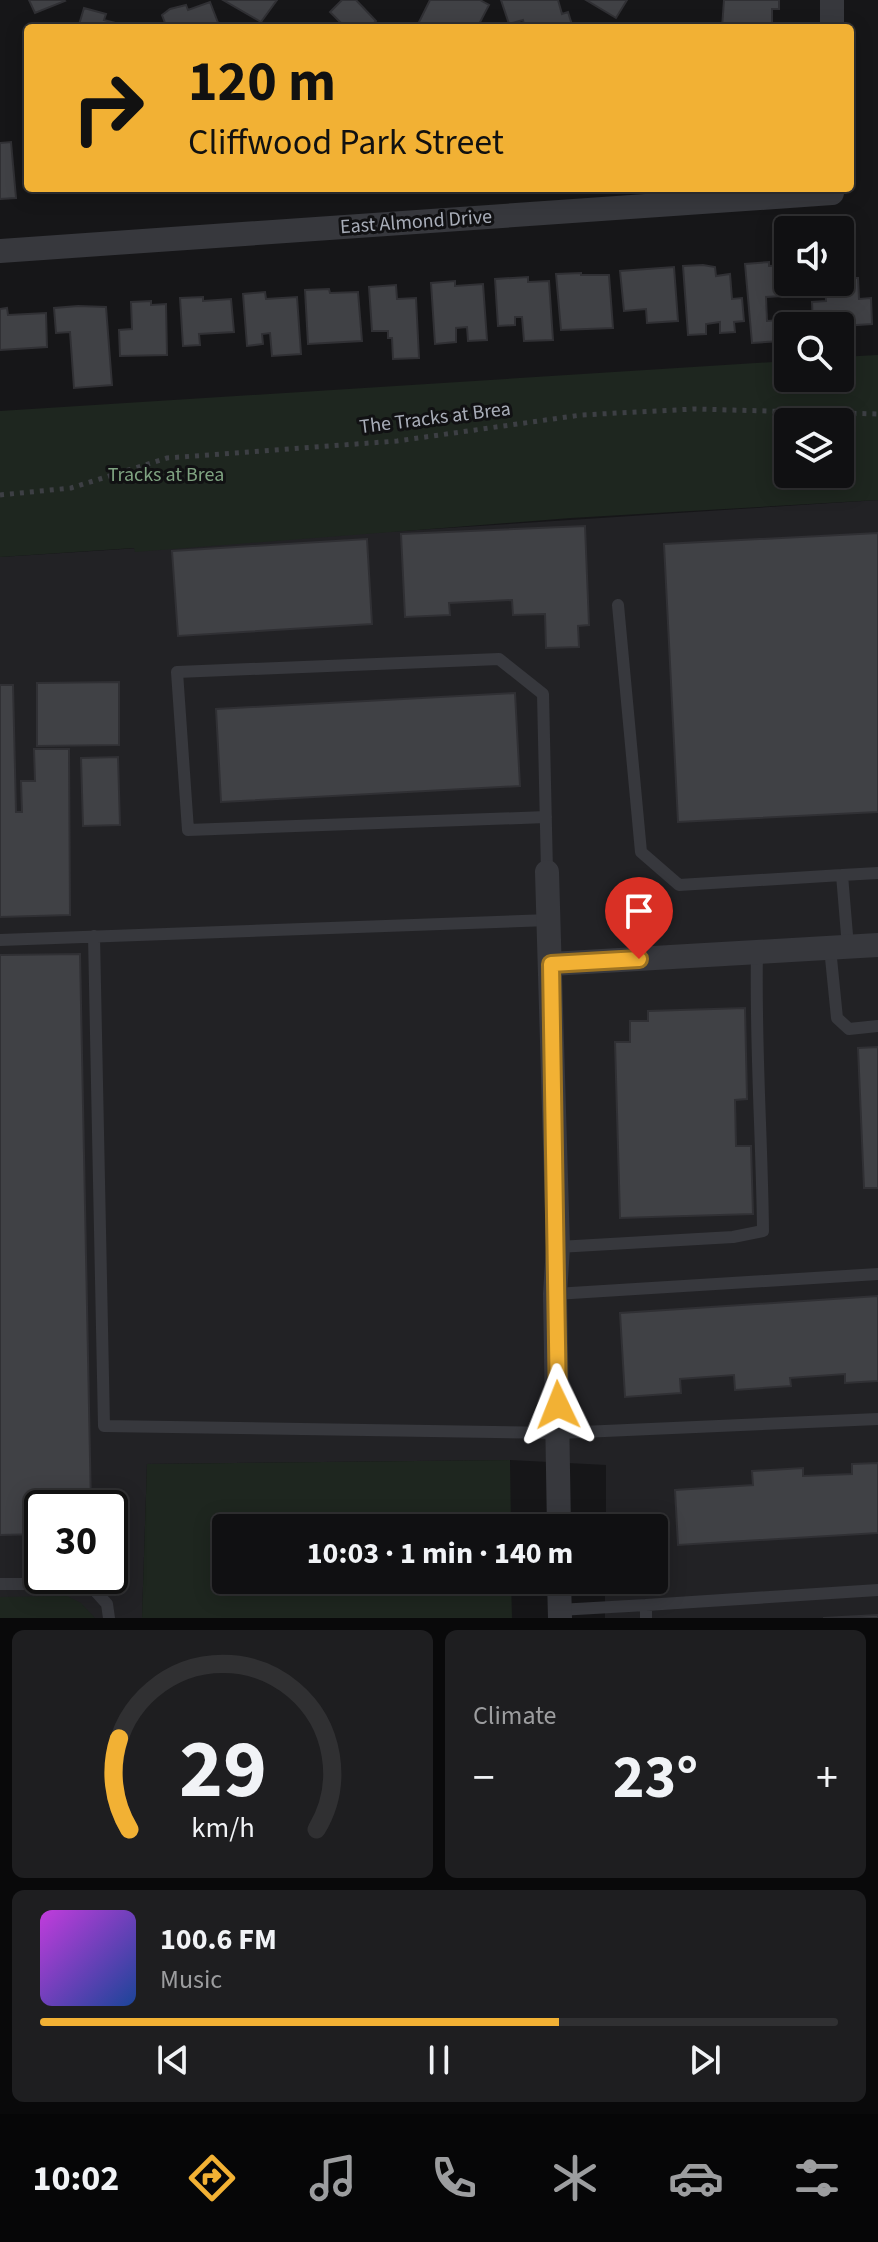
<!DOCTYPE html>
<html lang="en">
<head>
<meta charset="utf-8">
<style>
	:root { --surface:#101012; --page:#1e1e20; --text:#f1f3f6; --muted:#9c9d9f; --line:#303032; --accent:#f2b134 }
	body { margin:0; font-family:"Source Sans 3",sans-serif; background:var(--page); color:var(--text); height:100vh; display:flex; flex-direction:column; font-size:30px; white-space:nowrap }
	* { box-sizing:border-box; margin:0 }
	p { font-size:26px; color:var(--muted) }
	.icon { flex:none; width:44px; height:44px; fill:none; stroke:currentColor; stroke-width:2; stroke-linecap:round; stroke-linejoin:round }
	.map { position:relative; height:1618px; overflow:hidden }
	.side { display:flex; flex-direction:column; gap:12px; padding:12px; background:#09090a; flex:1 }
	.side>* { flex:none }
	.banner { position:absolute; left:24px; top:24px; width:830px; height:168px; border-radius:8px; box-shadow:0 4px 20px #0003,0 0 0 2px var(--line); background:#f2b134; color:#111; overflow:hidden }
	.controls { position:absolute; left:774px; top:216px; display:grid; gap:16px }
	.controls a { display:grid; place-items:center; width:80px; height:80px; border-radius:8px; background:var(--surface); box-shadow:0 4px 20px #0003,0 0 0 2px var(--line); font-size:40px }
	.speed { position:absolute; left:24px; top:1490px; display:flex; gap:16px; font-size:40px; font-weight:700; text-align:center }
	.speed>* { display:grid; place-content:center; width:104px; height:104px; border-radius:50%; background:var(--surface); box-shadow:0 4px 20px #0003,0 0 0 2px var(--line); line-height:1 }
	.speed .limit { border:4px solid #111; border-radius:12px; background:#fff; color:#111 }
	.pin { position:absolute; display:grid; place-items:center; width:68px; height:68px; color:#fff; margin:-82px -34px; border-radius:50% 50% 50% 0; rotate:-45deg; box-shadow:0 0 8px #0007 }
	.pin .icon { rotate:45deg }
	.me { position:absolute; width:88px; margin:-44px; rotate:358deg; stroke-linejoin:round; filter:drop-shadow(0 0 6px #0008) }
	.turn { display:flex; align-items:center; gap:28px; height:168px; padding:0 32px; font-size:36px }
	.turn .icon { width:104px; height:104px; stroke-width:2.5 }
	.turn b { display:block; font-size:56px; line-height:68px }
	.big { font-size:60px; font-weight:700; line-height:1.1 }
	.side .card { flex:1; display:flex; flex-direction:column; justify-content:center; gap:12px; min-width:0; padding:0 28px; border-radius:12px; background:var(--page) }
	.side .dial { align-items:center; gap:0 }
	.dial svg { height:208px; overflow:visible; fill:none; stroke:var(--line); stroke-width:7; stroke-linecap:round; text-anchor:middle }
	.dial text { fill:var(--text); stroke:none }
	.song { display:flex; align-items:center; gap:24px }
	.cover { width:96px; height:96px; border-radius:12px; background:linear-gradient(135deg,hsl(290 70% 55%),hsl(220 70% 35%)) }
	.played { height:8px; border-radius:4px; background:linear-gradient(90deg,var(--accent) 65%,var(--line) 65%) }
	.keys { display:flex; justify-content:space-around; direction:ltr }
	.heat { display:flex; justify-content:space-between; align-items:center; font-size:44px; direction:ltr }
	.side .tiles { flex:1; display:grid; gap:12px; grid-template-columns:1fr 1fr }
	.card:last-child { grid-column:span 2 }
	.trip { position:absolute; left:212px; top:1514px; width:456px; height:80px; border-radius:8px; background:var(--surface); box-shadow:0 4px 20px #0003,0 0 0 2px var(--line); font-weight:700; line-height:80px; text-align:center }
	.tabs { display:flex; height:128px; justify-content:space-around; align-items:center; background:#060607; color:var(--muted) }
	.tabs .icon { width:56px; height:56px }
	.tabs .selected { color:var(--accent) }
	.tabs b { font-size:36px; color:var(--text) }
	.map>svg:first-child { display:block }
	.built { fill:#222225; fill-rule:evenodd }
	.green { fill:#1e261f; fill-rule:evenodd }
	.building { fill:#404145; stroke:#303034; stroke-width:2 }
	.lines { fill:none; stroke-linecap:round; stroke-linejoin:round }
	.path { stroke:#3d3f44; stroke-width:5; stroke-dasharray:4 6; stroke-linecap:butt }
	.lane { stroke:#37383d; stroke-width:12 }
	.street { stroke:#37383d; stroke-width:24 }
	.route-casing { stroke:#9d7322; stroke-width:20 }
	.route { stroke:#f2b134; stroke-width:14 }
	.labels { text-anchor:middle; dominant-baseline:central; stroke-width:6; stroke-linejoin:round; paint-order:stroke }
	.street-label { font-size:20px; fill:#a8adb8; stroke:#111113 }
	.park-label { font-size:20px; fill:#7fa381; stroke:#111113 }
</style>
</head>
<body>
<div class="map">
<svg width="878" height="1618" viewBox="0 0 878 1618">
	<rect width="100%" height="100%" fill="#161618"/>
	<path class="built" d="M878,500V1618H605V1580H654V1528H606V1465L510,1460L147,1464L142,1618H0V557ZM42,1508H110V1576H42Z"/>
	<path class="green" d="M878,355V500L571,518L135,552L134,548L0,557V411L788,361V378H840V357ZM788,422H840V474H788Z
		M510,1460L511,1528H226V1580H511L512,1618H142L147,1464Z
		M67,1596L81,1603L95,1618H0V1597Z"/>
	<path class="building" d="M29,0H64L65,1L35,13Z
		M223,0H277L261,22Z
		M342,0H356L376,21L369,28H336L341,23L330,12Z
		M430,0H480L489,5L477,28H425L418,24Z
		M501,0H558L562,14L568,12L573,28H525L523,20L509,24Z
		M586,0H627L616,18Z
		M724,0H779V9H772V28H722Z
		M210,2L220,28H167L162,15L170,9L186,5L188,10Z
		M84,8L106,14L104,20L134,28H78Z
		M11,142L16,198L0,199V143Z
		M769,262V266L788,265V282H799L800,295L766,297L767,321L779,320L781,341L752,343L745,264Z
		M703,265L715,267L716,276L730,274L732,299L742,298L744,321L734,322L735,332L720,333V322L706,324V334L688,335L683,266Z
		M674,267L678,321L647,323L646,309L624,311L620,271Z
		M581,273V275H609L613,328L561,330L556,274Z
		M840,275L843,278H858L859,299L871,298L872,324L842,326L844,347H840V326H813L812,302L826,301L825,282H840Z
		M528,277V282L549,281L553,340L524,341L522,317H515V325L498,326L495,279Z
		M455,281V286L483,284L487,340L468,341L467,327L456,328V342L435,344L431,283Z
		M396,285L397,299L416,298L419,358L393,359L392,338H388V331H372L369,287Z
		M329,289L330,293L358,292L362,341L308,344L305,290Z
		M265,292L266,299L297,297L301,354L272,356L270,333L262,334L263,344L247,346L243,294Z
		M203,297V301L231,299L234,332L199,334L200,345L183,346L180,298Z
		M151,301V305L166,304L167,355L120,356L119,330L132,329L131,302Z
		M78,306L106,307L112,385L74,388L70,332L56,333L54,308Z
		M7,308L8,315L46,313L47,347L0,350V309Z
		M585,526L589,625L578,626L579,647L546,648L545,614L513,615L512,600L449,603L450,615L405,617L401,534Z
		M878,533V812L678,822L664,544Z
		M367,539L372,624L178,636L172,551Z
		M119,682V745L37,746V683Z
		M0,685H13L16,812H22L21,781H35L34,749H69L70,915L0,917Z
		M515,693L520,786L221,802L216,709Z
		M118,757L120,825L83,826L81,758Z
		M80,954L91,1508H42V1534L0,1535V955Z
		M745,1008L747,1099L735,1100L736,1146H751L753,1214L620,1218L615,1042H630V1021H648V1011Z
		M878,1047V1188H864L858,1048Z
		M878,1296V1381L845,1383V1374L790,1378L791,1386L735,1390L734,1375L680,1379L681,1393L625,1397L620,1313Z
		M878,1463V1533L678,1545L675,1490L753,1485L752,1471L803,1468V1476L852,1474V1464Z
		M878,1615V1618H823Z"/>
	<g class="lines">
		<path class="path" d="M0,495L71,488L167,458L397,441L581,415L694,409L878,414"/>
		<path class="lane" d="M618,605L641,852L679,885L842,875
			M546,817L188,830L177,672L499,659L543,694L547,872
			M94,936L104,1426L559,1433L878,1419
			M0,940L549,920
			M848,947L842,875L878,873
			M830,948L837,1018L849,1029L878,1026
			M558,1247L733,1237L763,1231C762,1138 755,1045 757,952
			M555,1294L878,1274
			M0,1584H89L107,1604L109,1618
			M646,1605L878,1590
			M559,1610L646,1605V1618"/>
		<path class="street" d="M832,28V0
			M0,251L832,193V188
			M547,872L558,1247L555,1294L559,1528
			M551,964L878,945
			M559,1580L560,1618"/>
	</g>
	<g class="lines">
		<g class="route-casing">
			<path id="route" d="M558,1405L551,964L639,959"/>
		</g>
		<use href="#route" class="route"/>
	</g>
	<g class="labels">
		<g class="street-label">
			<text transform="translate(416 222) rotate(-4)">East Almond Drive</text>
			<text transform="translate(435 418) rotate(-7)">The Tracks at Brea</text>
		</g>
		<g class="park-label">
			<text x="166" y="475">Tracks at Brea</text>
		</g>
	</g>
</svg>
<div class="controls">
<a><svg class="icon" aria-label="sound" viewBox="0 0 24 24"><path d="M4 9h4l5-4v14l-5-4H4zM17 9q2 3 0 6"/></svg></a>
<a><svg class="icon" aria-label="search" viewBox="0 0 24 24"><circle cx="10" cy="10" r="6"/><path d="M15 15l6 6"/></svg></a>
<a><svg class="icon" aria-label="layers" viewBox="0 0 24 24"><path d="M12 4l9 5-9 5-9-5zM3 14l9 5 9-5"/></svg></a>
</div>
<div class="speed"><div class="limit">30</div></div>
<div class="pin" style="left:639px;top:959px;background:#d93025"><svg class="icon" aria-label="arrive" viewBox="0 0 24 24"><path d="M6 21V4h12l-3 4 3 4H6"/></svg></div>
<svg class="me" style="left:558px;top:1405px" viewBox="-20 -20 40 40"><path d="M0-17L14 15 0 8-14 15z" fill="#f2b134" stroke="#fff" stroke-width="4"/></svg>
<div class="trip">10:03 · 1 min · 140 m</div>
<div class="banner">
<div class="turn"><svg class="icon" aria-label="right" viewBox="0 0 24 24"><path d="M7 20v-9h11M14 6l5 5-5 5"/></svg><div><b>120 m</b>Cliffwood Park Street</div></div>
</div>
</div>
<section class="side">
<div class="tiles">
<div class="card dial"><svg viewBox="0 0 100 80">
<path d="M14 69A42 42 0 1 1 86 69"/>
<path d="M14 69A42 42 0 0 1 10 34" stroke="#f2b134"/>
<text x="50" y="56" font-size="32" font-weight="700">29</text>
<text x="50" y="72" font-size="11">km/h</text>
</svg></div>
<div class="card"><p>Climate</p>
<div class="heat"><a>−</a><b class="big">23°</b><a>+</a></div>
</div>
<div class="card">
<div class="song"><i class="cover"></i><div><b>100.6 FM</b><p>Music</p></div></div>
<div class="played"></div>
<div class="keys"><svg class="icon" aria-label="previous" viewBox="0 0 24 24"><path d="M18 5L8 12l10 7zM5 5v14"/></svg><svg class="icon" aria-label="pause" viewBox="0 0 24 24"><path d="M8 5v14M16 5v14"/></svg><svg class="icon" aria-label="next" viewBox="0 0 24 24"><path d="M6 5l10 7-10 7zM19 5v14"/></svg></div>
</div>
</div>
</section>
<nav class="tabs">
<b>10:02</b>
<svg class="icon selected" aria-label="directions" viewBox="0 0 24 24"><path d="M12 3l9 9-9 9-9-9zM9 14v-3h6M13 9l2 2-2 2"/></svg>
<svg class="icon" aria-label="music" viewBox="0 0 24 24"><path d="M9 18V5l10-2v13"/><circle cx="6" cy="18" r="3"/><circle cx="16" cy="16" r="3"/></svg>
<svg class="icon" aria-label="phone" viewBox="0 0 24 24"><path d="M5 4h4l2 5-3 2q2 4 5 5l2-3 5 2v4C11 20 4 13 5 4z"/></svg>
<svg class="icon" aria-label="climate" viewBox="0 0 24 24"><path d="M12 3v18M4 7l16 10M4 17L20 7"/></svg>
<svg class="icon" aria-label="car" viewBox="0 0 24 24"><path d="M5 17H2v-5l4-1 3-4h7l3 4 3 1v5h-3M9 17h6M6 11h13"/><circle cx="7" cy="17" r="2"/><circle cx="17" cy="17" r="2"/></svg>
<svg class="icon" aria-label="filters" viewBox="0 0 24 24"><path d="M4 7h16M4 17h16"/><circle cx="9" cy="7" r="2"/><circle cx="15" cy="17" r="2"/></svg>
</nav>
</body>
</html>
